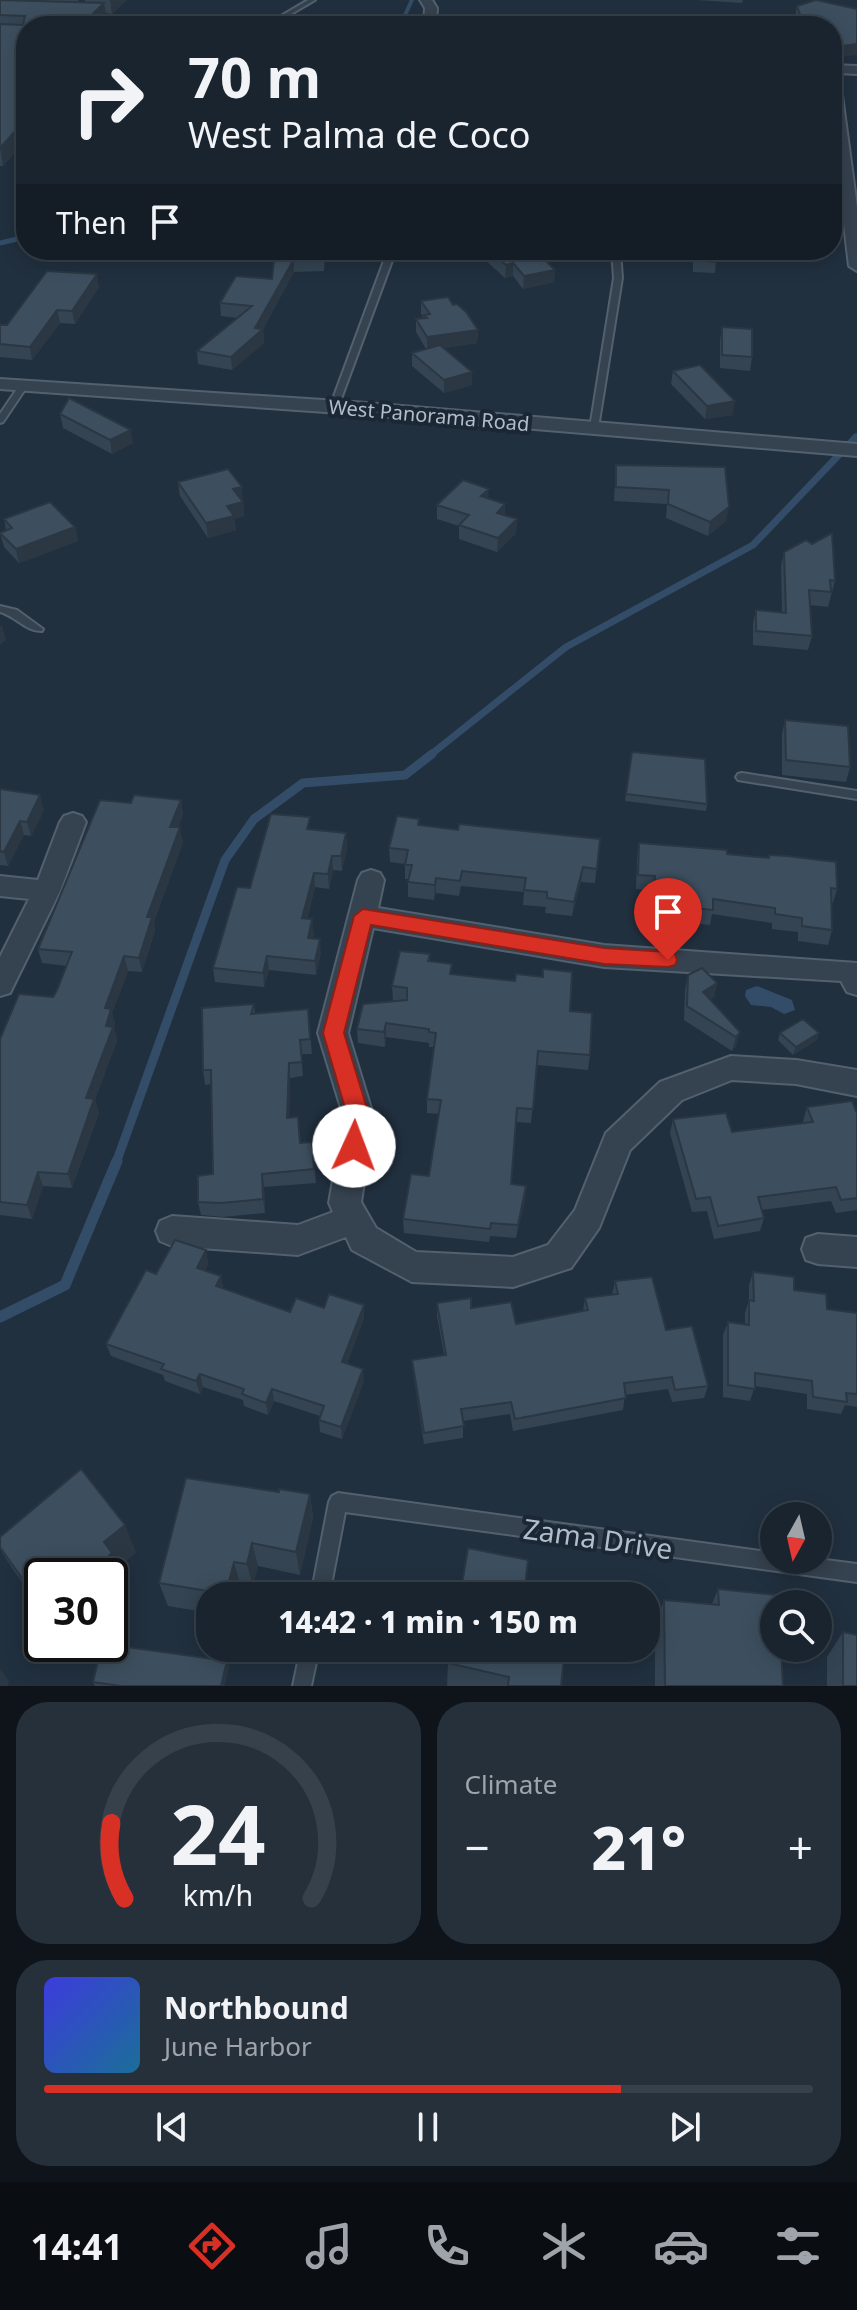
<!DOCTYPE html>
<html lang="en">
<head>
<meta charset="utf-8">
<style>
	:root { --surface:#19242f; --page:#26303b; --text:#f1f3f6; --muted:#9fa4aa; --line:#37414b; --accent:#d93025 }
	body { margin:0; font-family:"Noto Sans",sans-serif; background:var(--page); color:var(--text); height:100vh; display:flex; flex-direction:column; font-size:30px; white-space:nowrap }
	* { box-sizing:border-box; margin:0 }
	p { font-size:26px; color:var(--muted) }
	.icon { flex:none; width:44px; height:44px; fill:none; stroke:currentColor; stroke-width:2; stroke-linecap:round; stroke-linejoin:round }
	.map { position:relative; height:1686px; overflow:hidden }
	.sheet { display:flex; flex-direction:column; gap:16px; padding:16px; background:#0e141a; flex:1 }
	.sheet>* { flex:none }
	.banner { position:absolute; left:16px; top:16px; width:826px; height:244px; border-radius:32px; box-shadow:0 4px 20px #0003,0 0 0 2px var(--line); background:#19242f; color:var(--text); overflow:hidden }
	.needle { width:52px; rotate:188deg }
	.buttons { position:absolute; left:760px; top:1502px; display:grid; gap:16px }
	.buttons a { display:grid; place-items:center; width:72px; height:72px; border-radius:50%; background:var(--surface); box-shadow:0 4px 20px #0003,0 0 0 2px var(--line); font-size:40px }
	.speed { position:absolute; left:24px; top:1558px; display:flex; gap:16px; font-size:40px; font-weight:700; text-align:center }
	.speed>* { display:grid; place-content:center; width:104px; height:104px; border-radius:50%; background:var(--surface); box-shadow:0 4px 20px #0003,0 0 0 2px var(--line); line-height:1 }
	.speed .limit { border:4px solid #111; border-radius:12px; background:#fff; color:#111 }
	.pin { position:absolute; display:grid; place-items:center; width:68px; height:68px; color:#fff; margin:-82px -34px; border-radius:50% 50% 50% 0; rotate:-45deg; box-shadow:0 0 8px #0007 }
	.pin .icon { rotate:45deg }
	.me { position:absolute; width:88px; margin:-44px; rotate:2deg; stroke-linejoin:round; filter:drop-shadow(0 0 6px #0008) }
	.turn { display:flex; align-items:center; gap:28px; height:168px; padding:0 40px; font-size:36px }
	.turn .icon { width:104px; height:104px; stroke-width:2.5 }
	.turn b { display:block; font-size:56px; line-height:68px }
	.then { display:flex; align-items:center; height:76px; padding:0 40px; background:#0003; gap:16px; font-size:30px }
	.big { font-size:60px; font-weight:800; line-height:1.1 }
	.sheet .tile { flex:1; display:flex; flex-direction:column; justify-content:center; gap:12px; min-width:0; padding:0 28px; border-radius:32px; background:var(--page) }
	.sheet .dial { align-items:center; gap:0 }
	.dial svg { height:208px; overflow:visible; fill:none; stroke:var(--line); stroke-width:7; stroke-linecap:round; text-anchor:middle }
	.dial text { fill:var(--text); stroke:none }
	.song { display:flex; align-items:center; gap:24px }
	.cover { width:96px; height:96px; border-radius:12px; background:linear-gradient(135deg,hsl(240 70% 55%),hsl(200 70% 35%)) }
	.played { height:8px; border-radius:4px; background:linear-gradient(90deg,var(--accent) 75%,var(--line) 75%) }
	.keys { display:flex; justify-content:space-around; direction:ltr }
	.heat { display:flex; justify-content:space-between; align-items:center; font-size:44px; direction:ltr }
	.sheet .tiles { flex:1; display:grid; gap:16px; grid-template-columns:1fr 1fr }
	.tile:last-child { grid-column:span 2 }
	.trip { position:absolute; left:196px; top:1582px; width:464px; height:80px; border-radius:32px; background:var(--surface); box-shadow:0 4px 20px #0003,0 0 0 2px var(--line); font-weight:800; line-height:80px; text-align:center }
	.dock { display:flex; height:128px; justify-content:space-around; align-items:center; background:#0a0e13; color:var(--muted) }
	.dock .icon { width:56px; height:56px }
	.dock .current { color:var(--accent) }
	.dock b { font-size:36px; color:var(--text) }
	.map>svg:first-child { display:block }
	.water { fill:#334d68 }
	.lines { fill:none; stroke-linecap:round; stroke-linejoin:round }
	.stream-far4 { stroke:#334d68; stroke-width:4 }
	.stream-far3 { stroke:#334d68; stroke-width:5 }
	.stream-far2 { stroke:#334d68; stroke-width:7 }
	.stream-far1 { stroke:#334d68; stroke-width:9 }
	.stream { stroke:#334d68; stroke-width:11 }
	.lane-casing { stroke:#53606d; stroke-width:4 }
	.street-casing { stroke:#53606d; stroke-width:4 }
	.lane { fill:#35424f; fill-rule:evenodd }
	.street { fill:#35424f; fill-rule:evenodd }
	.wall { fill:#344452 }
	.shaded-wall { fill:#2b3742 }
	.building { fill:#3d4f5f; stroke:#2b3742; stroke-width:2 }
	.route { fill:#d93025; stroke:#8d1f18; stroke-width:2 }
	.labels { text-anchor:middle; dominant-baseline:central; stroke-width:8; stroke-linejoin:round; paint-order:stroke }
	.far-street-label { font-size:20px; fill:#b1bdca; stroke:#1b2734 }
	.near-street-label { font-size:28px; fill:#b1bdca; stroke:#1b2734 }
</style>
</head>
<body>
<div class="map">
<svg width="857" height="1686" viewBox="0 0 857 1686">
	<rect width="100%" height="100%" fill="#21303f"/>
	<path class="water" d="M757,986L792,1000L795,1010L784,1014L771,1007L751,1005L745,996L746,990Z"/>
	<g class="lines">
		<path class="stream-far4" d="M400,26L412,0"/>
		<path class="stream-far3" d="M0,243L26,237
			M854,439L857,436"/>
		<path class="stream-far2" d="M429,756L566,647L753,545L856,437"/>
		<path class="stream-far1" d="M116,1163L225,860L254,819L303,783L405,775L432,754"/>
		<path class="stream" d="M0,1317L65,1285L117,1161"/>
		<g class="lane-casing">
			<path id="lane" d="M308,0H315L286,17L281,16Z
				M388,250H396L338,407L331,409L330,407Z
				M612,250H620L622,278L598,428L594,431L590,428L614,278Z
				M21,383L28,385L3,422L0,423V414Z
				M0,606L17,610L43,629L42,631C27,632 15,616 0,612Z
				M742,773L857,791V799L738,780L736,777L738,774Z
				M338,1493L774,1553V1560L818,1559L857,1564V1582L345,1512L329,1596H311L329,1502L332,1496Z
				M301,1648H319L311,1686H293Z"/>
		</g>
		<g class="street-casing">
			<path id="street" d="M420,0H432L437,8L436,26H424L425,8Z
				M832,65L857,66V74L839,73L857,207V271L849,266L832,123Z
				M0,379L354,402L857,444V456L354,414L0,389Z
				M73,813L82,816L86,822L60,891L10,993L0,996V957L29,899L0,896V876L38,880L60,822L64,816Z
				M371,870L380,873L384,880L378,908L604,945L857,963V995L847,992L841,981L604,967L373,928L348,1033L374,1118L361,1202L376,1228L416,1252L513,1257L548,1245L575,1210L606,1133L660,1082L731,1056L796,1060L857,1070V1096L796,1084L732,1080L682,1100L630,1150L599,1228L571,1268L513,1287L412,1282L352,1250L346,1237L298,1255L172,1246L160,1241L156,1231L160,1221L172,1216L298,1225L333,1212L329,1203L344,1118L318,1033L358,880L362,873Z
				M818,1234L857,1237V1267L818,1264L806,1260L802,1249L806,1238Z"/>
		</g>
		<use href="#lane" class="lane"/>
		<use href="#street" class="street"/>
	</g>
	<path class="wall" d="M0,0H79L77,2L85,3V0H126L112,14L106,13L107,19L99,26H26V140L3,166H0Z
		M697,0H743L742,3Z
		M797,6L857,9L833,58L832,26H799L795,17Z
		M26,188V210L18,204L15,192Z
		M275,250H325L324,271L294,272L263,329L264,343L232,370L198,364L197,351L238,318L221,316L220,303L272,279Z
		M484,250H535L555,270L554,282L523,289L513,276L505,278L484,259Z
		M693,250H717L715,273L693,272Z
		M99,287L75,324L60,323L32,360L0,357V325H7Z
		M421,301L453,305L478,330L477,343L444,348L472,385L444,393L412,366V353L426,349L416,332V319L424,318L421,314Z
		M722,327L752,357L750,371L720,368V340Z
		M673,371L733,415L705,419L671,384Z
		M60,414L133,443L112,454L63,428Z
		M616,465L725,467L726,521L708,536L666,518L667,504L614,501Z
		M178,482L243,501L244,516L234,519L236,530L208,538L180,496Z
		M488,499L505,504V515L517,519L516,533L497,552L459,539V526L437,519V505Z
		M4,519L75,527L78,541L19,563L4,547L0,533L6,530Z
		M784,552L835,581L828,607L810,605L812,636L808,650L753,645V624L756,610L782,612L781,566Z
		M785,720L850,767L846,782L782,775V734Z
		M632,752L707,804L706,811L625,801Z
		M0,789L44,810L31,836L24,835L8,866L0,865Z
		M181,800L183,815L178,827L183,842L154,922L155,931L142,972L128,971L112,1013L115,1023L114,1027L117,1041L95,1100L99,1113L72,1188L43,1186L32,1219L0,1215V1039L53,997L57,990L67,966L42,963L38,949L131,803Z
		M419,825L458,830L600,839L595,883L581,882L572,916L545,913L546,907L523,905L524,892L461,886L459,896L436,893L434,900L408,897V879H405V864L390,862L389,848Z
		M311,830L346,833L347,848L342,871L333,870L329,889L315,887L307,919L314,934L312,938L321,953L316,975L269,970L264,987L215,982L213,968L250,888Z
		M639,843L768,858L769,855L837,889L833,903H831L832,930L828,945L798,941V932L772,929V923L712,914L710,925L684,922L682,931L651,928L652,891L636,889L637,858Z
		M430,954V961L451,974L515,981L542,977L543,969L570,1011L590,1055L588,1070L537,1065L531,1123L516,1122L511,1184L526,1186L525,1200L516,1238L490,1236L489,1242L404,1233L403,1219L429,1176L439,1114L427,1113V1099L434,1047H429V1043L386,1037L385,1047L358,1043L357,1029L396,1001H393L392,986Z
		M688,975L717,983L714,997L710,1000L740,1032L736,1046L732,1051L684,1020L685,989Z
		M254,1004L255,1014L308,1009L312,1054H301L303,1076L290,1078L289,1118L300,1143L312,1142L316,1183L264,1187L265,1213L223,1217L201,1215L198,1202L213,1174L211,1084L205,1085L203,1070Z
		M780,1033H819L817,1040L793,1055L778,1040Z
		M807,1107L857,1113V1210L836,1213L831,1201L762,1210L764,1218L760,1231L714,1239L707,1211L692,1212L670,1133L673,1119L732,1132L804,1123L803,1121Z
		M206,1250L208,1264L205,1271L221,1276L223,1289L290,1312L324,1308L364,1318L347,1364L364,1381L342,1439L320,1432L319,1420L320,1416L274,1401L268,1415L244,1406L243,1400L203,1387L200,1394L165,1381L163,1375L111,1356L106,1344L156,1274Z
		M753,1272L794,1290L827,1309L857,1313V1407L845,1405L841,1414L807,1409V1394L755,1386L750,1401L723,1397V1335L728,1322L745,1324V1313L749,1300V1285Z
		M615,1281L666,1330L708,1386L704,1398L672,1402L668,1389L625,1395L623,1410L513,1431L510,1414L463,1421V1438L424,1444L413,1372L412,1360L444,1355L437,1316V1303L471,1308L516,1324L583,1311L585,1298L612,1295Z
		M279,1492L310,1494L313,1518L300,1575L258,1566L253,1586L240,1584L237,1596H210V1613L168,1606L159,1583Z
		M0,1537L136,1552L119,1568L124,1580L110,1576H42V1610L12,1568L0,1549Z
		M718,1589L783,1686H655V1625L664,1600L712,1604Z
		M843,1632L857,1686H827V1657Z
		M227,1661L229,1666L224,1686H95L93,1682Z
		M448,1663L561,1686H447Z"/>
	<path class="shaded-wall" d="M110,0H126L112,14Z
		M104,3L107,19L99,26H80Z
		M857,44V55L833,58L835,47Z
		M26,119V140L3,166L0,148Z
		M294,259V272L263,330L264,343L232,370L231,357L255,328Z
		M513,263V276L505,278L506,265Z
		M555,270L554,282L523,289L524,276Z
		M97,274L99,287L75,324L72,311Z
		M57,310L60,323L32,360L30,347Z
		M478,330L477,343L427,351V337Z
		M472,372V385L444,393V380Z
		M735,401L733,415L705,419L707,406Z
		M131,430L133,443L112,454L110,440Z
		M242,487L243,501L235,503L233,489Z
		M489,489L488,503L481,496Z
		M243,502L244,516L234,519L236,530L208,538L206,523L227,506Z
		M505,504V519L497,513Z
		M729,507L726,521L708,536L710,522Z
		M517,519L516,533L497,552L498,538Z
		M75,527L78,541L19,563L16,549Z
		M2,625L6,640L0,645V627Z
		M40,795L44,810L31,836L27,822Z
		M181,800L183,815L173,842L170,827Z
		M20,821L24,835L8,866L4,852Z
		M180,827L183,842L154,922L155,931L142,972L139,958L147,917Z
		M346,833L347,848L342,871L341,856Z
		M332,856L333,870L329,889L328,874Z
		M583,867L581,882L572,916L574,902Z
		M314,873L315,887L303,933L302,918Z
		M436,878V893L434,900L435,885Z
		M312,919L314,934L309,952L308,938Z
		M320,939L321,953L316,975L315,961Z
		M124,956L128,971L112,1013L115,1023L114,1027L117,1041L95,1100L99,1113L72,1188L68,1174L106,1026L105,1008Z
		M267,956L269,970L264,987L263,973Z
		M717,983L714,997L700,1006L703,992Z
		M386,1023V1037L385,1047L384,1032Z
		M740,1032L736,1046L732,1051L736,1037Z
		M819,1033L817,1040L793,1055L796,1047Z
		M289,1063L290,1078L289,1132L287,1118Z
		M38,1172L43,1186L32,1219L27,1205Z
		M262,1174L264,1187L265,1213L263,1199Z
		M526,1186L525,1200L516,1238L518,1225Z
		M206,1250L208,1264L200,1281L197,1268Z
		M221,1276L223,1289L216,1286Z
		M364,1305V1318L343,1374L342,1362Z
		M363,1369L364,1381L342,1439L341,1427Z
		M200,1374L203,1387L200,1394L196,1381Z
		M272,1389L274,1401L268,1415L266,1403Z
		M310,1494L313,1518L300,1575L296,1552Z
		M125,1525L136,1552L119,1568L124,1580L110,1593V1576H87L104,1542Z
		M252,1543L258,1566L253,1586L247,1564Z
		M234,1562L240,1584L237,1596H226Z
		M42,1593V1608L36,1598Z
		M227,1661L229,1666L224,1686H221Z
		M0,1669L9,1681L8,1686H0Z"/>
	<path class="building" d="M0,0L104,3L80,26H26V119L0,148V24L23,25L25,16L0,15Z
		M816,0L857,9V44L835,47L832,45V26H804L797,6Z
		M26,188V200L15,192Z
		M275,250H324L323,259H294L255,328L263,329L231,357L197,351L252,306L220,303L236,276L272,279Z
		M488,250H535L555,270L524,276L513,263L506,265Z
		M695,250H717L716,262L695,260Z
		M47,271L97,274L72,311L57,310L30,347L0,344V325H7Z
		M448,297L453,305L457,304L466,312L478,330L427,337L416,319L427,318L424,315L430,314L421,301Z
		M722,327L752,329V357L722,355Z
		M440,345L472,372L444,380L412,353Z
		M700,365L735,401L707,406L673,371Z
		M69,398L131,430L110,440L60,414Z
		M616,465L725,467L729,507L710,522L668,504L669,490L616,487Z
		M228,469L242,487L233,489L243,502L227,506L234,516L206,523L178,482Z
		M463,480L489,489L481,496L505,504L497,513L517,519L498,538L459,525L469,515L437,505Z
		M50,502L75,527L16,549L0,533L12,528L4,519Z
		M832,533L835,581L830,580L831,592L809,590L812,636L756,631V610L786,613L784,552L806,540L812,544Z
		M785,720L848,726L850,767L786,760Z
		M632,752L705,759L707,804L626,794Z
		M0,789L40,795L27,822L20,821L4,852L0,851Z
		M134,795L181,800L170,827H180L147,917H152L139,958L124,956L105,1008L111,1009L106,1026L113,1027L86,1098L94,1099L68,1174L38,1172L27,1205L0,1202V1039L19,994L53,997L57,990L72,952L38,949L100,800L131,803Z
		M271,814L310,817L307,829L346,833L341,856H332L328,874L314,873L302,918L312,919L308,938L320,939L315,961L267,956L263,973L213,968L237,887L250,888Z
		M397,816L419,819L418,825L458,830L459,824L600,839L597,869L583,867L574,902L547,898V892L524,890L526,878L462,871L460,881L436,878L435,885L408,882L412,865H405L408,850L389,848Z
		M639,843L727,850V854L769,858V855L787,856L836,862L837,889L831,888L832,930L802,926V918L775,914V908L713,899V910L684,907L685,916L653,913L655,876L638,875Z
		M400,951L430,954L428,961L452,964L450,974L486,978L515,981L516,974L543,977V969L572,972L570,1011L592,1013L590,1055L538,1051L533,1109L517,1108L511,1184L526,1186L518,1225L491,1223L490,1229L403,1219L411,1174L429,1176L441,1100L427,1099L436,1033L429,1032V1029L386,1023L384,1032L357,1029L363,1004L407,1000V988L392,986Z
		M702,968L717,983L703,992L740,1032L736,1037L687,1006L688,975Z
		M254,1004L251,1014L308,1009L310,1039L300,1040L302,1062L289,1063L287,1118L298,1117L300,1143L312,1142L314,1169L262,1174L263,1199L221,1203L198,1202V1176L213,1174L211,1070H203L202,1008Z
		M803,1019L819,1033L796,1047L780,1033Z
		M852,1101L857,1113V1198L841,1200L836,1187L758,1197L764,1218L718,1226L710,1197L696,1199L673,1119L726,1113L732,1132L813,1122L807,1107Z
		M175,1240L206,1250L197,1268L221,1276L216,1286L290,1312L296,1298L324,1308L329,1294L364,1305L342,1362L363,1369L341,1427L319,1420L324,1406L272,1389L266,1403L242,1394L244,1389L200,1374L196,1381L161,1369L164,1364L106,1344L146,1270L156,1274Z
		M753,1272L794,1277V1290L826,1294L827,1309L857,1313V1394L846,1393L847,1402L813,1397L812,1381L755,1373V1389L728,1385V1322L749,1325V1300L754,1301Z
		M652,1277L666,1330L692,1326L708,1386L675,1390L672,1377L624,1383L626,1398L515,1419L511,1402L461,1409L464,1426L424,1433L412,1360L446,1355L437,1303L471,1298V1308L511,1302L516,1324L588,1310L585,1298L618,1294L615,1281Z
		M81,1469L125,1525L104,1542L112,1553L87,1576H63L62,1575L61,1576H42V1593L36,1598L0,1547V1537Z
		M186,1478L279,1492V1489L310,1494L296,1552L252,1543L247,1564L234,1562L226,1594L159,1583Z
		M468,1548L528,1560L524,1596H460Z
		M718,1589L777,1595L778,1604H774V1648H781L783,1686H665L664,1600L719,1605Z
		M843,1632L857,1635V1686H843Z
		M102,1644H105L227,1661L221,1686H121L93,1682Z
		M451,1648H565L561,1686H508L509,1677L448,1663Z"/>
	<path class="route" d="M363,909L604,948L668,952L675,954L677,960L675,965L668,967L604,964L371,925L344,1033L370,1118L362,1153L354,1156L347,1153L343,1146L348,1118L323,1033L354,916Z"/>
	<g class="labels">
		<g class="far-street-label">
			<text transform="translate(429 415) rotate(5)">West Panorama Road</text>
		</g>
		<g class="near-street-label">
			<text transform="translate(598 1538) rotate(8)">Zama Drive</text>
		</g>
	</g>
</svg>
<div class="buttons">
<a><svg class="needle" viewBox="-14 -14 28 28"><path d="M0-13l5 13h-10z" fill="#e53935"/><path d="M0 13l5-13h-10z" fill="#9fa4aa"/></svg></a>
<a><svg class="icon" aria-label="search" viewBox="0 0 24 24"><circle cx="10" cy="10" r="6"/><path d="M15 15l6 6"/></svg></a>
</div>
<div class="speed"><div class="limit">30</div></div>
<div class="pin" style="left:668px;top:960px;background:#d93025"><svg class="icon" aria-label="arrive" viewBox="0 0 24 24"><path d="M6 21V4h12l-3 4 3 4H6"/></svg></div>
<svg class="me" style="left:354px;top:1146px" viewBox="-20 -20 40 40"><circle r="19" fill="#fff"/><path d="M0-13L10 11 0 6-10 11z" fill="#d93025"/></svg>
<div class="trip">14:42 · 1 min · 150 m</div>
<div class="banner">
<div class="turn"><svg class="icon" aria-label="right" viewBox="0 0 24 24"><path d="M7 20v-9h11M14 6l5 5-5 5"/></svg><div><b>70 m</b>West Palma de Coco</div></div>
<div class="then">Then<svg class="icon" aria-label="arrive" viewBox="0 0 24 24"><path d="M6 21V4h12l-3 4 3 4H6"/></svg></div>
</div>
</div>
<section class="sheet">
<div class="tiles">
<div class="tile dial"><svg viewBox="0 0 100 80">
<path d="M14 69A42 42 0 1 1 86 69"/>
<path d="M14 69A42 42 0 0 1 9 40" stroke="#d93025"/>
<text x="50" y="56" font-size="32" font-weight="700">24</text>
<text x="50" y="72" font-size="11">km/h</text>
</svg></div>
<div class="tile"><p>Climate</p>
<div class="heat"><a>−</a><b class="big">21°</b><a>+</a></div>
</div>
<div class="tile">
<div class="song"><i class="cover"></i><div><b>Northbound</b><p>June Harbor</p></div></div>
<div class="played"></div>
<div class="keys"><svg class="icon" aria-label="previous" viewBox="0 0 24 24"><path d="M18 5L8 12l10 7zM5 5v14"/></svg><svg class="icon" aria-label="pause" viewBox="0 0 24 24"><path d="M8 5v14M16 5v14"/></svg><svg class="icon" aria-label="next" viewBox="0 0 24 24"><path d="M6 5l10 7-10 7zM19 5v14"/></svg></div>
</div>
</div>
</section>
<nav class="dock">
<b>14:41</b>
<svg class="icon current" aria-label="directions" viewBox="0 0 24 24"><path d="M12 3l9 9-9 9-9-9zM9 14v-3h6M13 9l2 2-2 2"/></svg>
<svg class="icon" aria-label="music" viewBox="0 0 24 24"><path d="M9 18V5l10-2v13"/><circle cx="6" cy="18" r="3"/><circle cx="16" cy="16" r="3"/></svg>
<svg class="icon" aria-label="phone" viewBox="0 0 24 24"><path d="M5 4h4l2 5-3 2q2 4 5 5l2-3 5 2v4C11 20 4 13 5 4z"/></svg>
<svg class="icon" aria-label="climate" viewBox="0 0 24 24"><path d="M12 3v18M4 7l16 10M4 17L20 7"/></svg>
<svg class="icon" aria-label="car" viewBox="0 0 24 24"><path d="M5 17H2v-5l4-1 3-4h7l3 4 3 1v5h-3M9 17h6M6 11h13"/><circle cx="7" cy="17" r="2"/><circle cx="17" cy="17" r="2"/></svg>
<svg class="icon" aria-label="filters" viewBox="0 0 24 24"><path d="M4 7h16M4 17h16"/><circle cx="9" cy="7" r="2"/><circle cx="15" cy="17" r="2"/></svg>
</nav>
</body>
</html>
